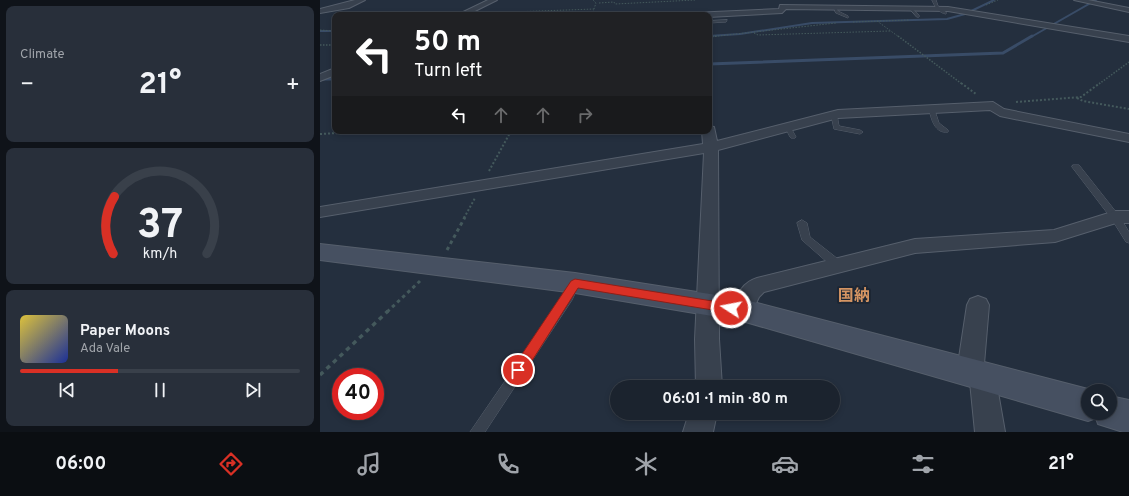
<!DOCTYPE html>
<html lang="en">
<head>
<meta charset="utf-8">
<style>
	:root { --surface:#1b232e; --page:#282f3a; --text:#f1f3f6; --muted:#a0a4aa; --line:#39404a; --accent:#d93025 }
	body { margin:0; font-family:Overpass,"Noto Sans JP",sans-serif; background:var(--page); color:var(--text); height:100vh; display:flex; flex-direction:column; font-size:15px; white-space:nowrap }
	* { box-sizing:border-box; margin:0 }
	p { font-size:13px; color:var(--muted) }
	.icon { flex:none; width:22px; height:22px; fill:none; stroke:currentColor; stroke-width:2; stroke-linecap:round; stroke-linejoin:round }
	.map { position:relative; flex:1; overflow:hidden }
	.details { display:flex; flex-direction:column; gap:6px; padding:6px; background:#0f1319; width:320px }
	.details>* { flex:none }
	.hud { position:absolute; left:12px; top:12px; width:380px; height:122px; border-radius:8px; box-shadow:0 2px 6px #0003,0 0 0 1px var(--line); background:#202124; color:#fff; overflow:hidden }
	.fabs { position:absolute; left:761px; top:384px; display:grid; gap:8px }
	.fabs a { display:grid; place-items:center; width:36px; height:36px; border-radius:50%; background:var(--surface); box-shadow:0 2px 6px #0003,0 0 0 1px var(--line); font-size:20px }
	.speed { position:absolute; left:12px; top:368px; display:flex; gap:8px; font-size:20px; font-weight:700; text-align:center }
	.speed>* { display:grid; place-content:center; width:52px; height:52px; border-radius:50%; background:var(--surface); box-shadow:0 2px 6px #0003,0 0 0 1px var(--line); line-height:1 }
	.speed .limit { border:6px solid #d22; background:#fff; color:#111 }
	.pin { position:absolute; display:grid; place-items:center; width:34px; height:34px; color:#fff; margin:-17px; border:2px solid #fff; border-radius:50%; box-shadow:0 1px 4px #0007 }
	.me { position:absolute; width:44px; margin:-22px; rotate:281deg; stroke-linejoin:round; filter:drop-shadow(0 0 3px #0008) }
	.turn { display:flex; align-items:center; gap:14px; height:84px; padding:0 16px; font-size:18px }
	.turn .icon { width:52px; height:52px; stroke-width:2.5 }
	.turn b { display:block; font-size:28px; line-height:34px }
	.lanes { display:flex; align-items:center; height:38px; padding:0 16px; background:#0003; justify-content:center; gap:20px; direction:ltr }
	.lanes .off { opacity:.35 }
	.big { font-size:30px; font-weight:700; line-height:1.1 }
	.details .tile { flex:1; display:flex; flex-direction:column; justify-content:center; gap:6px; min-width:0; padding:0 14px; border-radius:8px; background:var(--page) }
	.details .dial { align-items:center; gap:0 }
	.dial svg { height:104px; overflow:visible; fill:none; stroke:var(--line); stroke-width:7; stroke-linecap:round; text-anchor:middle }
	.dial text { fill:var(--text); stroke:none }
	.song { display:flex; align-items:center; gap:12px }
	.cover { width:48px; height:48px; border-radius:6px; background:linear-gradient(135deg,hsl(50 70% 55%),hsl(230 70% 35%)) }
	.played { height:4px; border-radius:2px; background:linear-gradient(90deg,var(--accent) 35%,var(--line) 35%) }
	.keys { display:flex; justify-content:space-around; direction:ltr }
	.heat { display:flex; justify-content:space-between; align-items:center; font-size:22px; direction:ltr }
	.trip { position:absolute; left:290px; top:380px; width:230px; height:40px; border-radius:20px; background:var(--surface); box-shadow:0 2px 6px #0003,0 0 0 1px var(--line); font-weight:700; line-height:40px; text-align:center }
	.dock { display:flex; height:64px; justify-content:space-around; align-items:center; background:#0b0e12; color:var(--muted) }
	.dock .icon { width:28px; height:28px }
	.dock .selected { color:var(--accent) }
	.dock b { font-size:18px; color:var(--text) }
	main { display:flex; flex:1; min-height:0 }
	.map>svg:first-child { display:block }
	.lines { fill:none; stroke-linecap:round; stroke-linejoin:round }
	.stream-far1 { stroke:#394c67; stroke-width:2 }
	.stream { stroke:#394c67; stroke-width:3 }
	.lane-casing { stroke:#565f6c; stroke-width:1 }
	.street-casing { stroke:#565f6c; stroke-width:2 }
	.secondary-casing { stroke:#565f6c; stroke-width:2 }
	.path-far4 { stroke:#44595c; stroke-width:1; stroke-dasharray:1.5 1.5; stroke-linecap:butt }
	.path-far3 { stroke:#44595c; stroke-width:1.5; stroke-dasharray:1.5 1.5; stroke-linecap:butt }
	.path-far2 { stroke:#44595c; stroke-width:2; stroke-dasharray:2 2; stroke-linecap:butt }
	.path-far1 { stroke:#44595c; stroke-width:3; stroke-dasharray:3.5 3.5; stroke-linecap:butt }
	.path { stroke:#44595c; stroke-width:3.5; stroke-dasharray:4.5 4.5; stroke-linecap:butt }
	.lane { fill:#38414e; fill-rule:evenodd }
	.street { fill:#38414e; fill-rule:evenodd }
	.secondary { fill:#465061; fill-rule:evenodd }
	.route { fill:#d93025; stroke:#8d1f18 }
	.labels { text-anchor:middle; dominant-baseline:central; stroke-width:4; stroke-linejoin:round; paint-order:stroke }
	.near-quarter-label { font-size:16px; font-weight:bold; fill:#d59563; stroke:#1d2633 }
</style>
</head>
<body>
<main>
<section class="details">
<div class="tile"><p>Climate</p>
<div class="heat"><a>−</a><b class="big">21°</b><a>+</a></div>
</div>
<div class="tile dial"><svg viewBox="0 0 100 80">
<path d="M14 69A42 42 0 1 1 86 69"/>
<path d="M14 69A42 42 0 0 1 15 25" stroke="#d93025"/>
<text x="50" y="56" font-size="32" font-weight="700">37</text>
<text x="50" y="72" font-size="11">km/h</text>
</svg></div>
<div class="tile">
<div class="song"><i class="cover"></i><div><b>Paper Moons</b><p>Ada Vale</p></div></div>
<div class="played"></div>
<div class="keys"><svg class="icon" aria-label="previous" viewBox="0 0 24 24"><path d="M18 5L8 12l10 7zM5 5v14"/></svg><svg class="icon" aria-label="pause" viewBox="0 0 24 24"><path d="M8 5v14M16 5v14"/></svg><svg class="icon" aria-label="next" viewBox="0 0 24 24"><path d="M6 5l10 7-10 7zM19 5v14"/></svg></div>
</div>
</section>
<div class="map">
<svg width="809" height="432" viewBox="0 0 809 432">
	<rect width="100%" height="100%" fill="#242f3e"/>
	<g class="lines">
		<path class="stream-far1" d="M0,31H15
			M389,36L420,34L492,23L627,19L645,14L674,0
			M711,37L776,0"/>
		<path class="stream" d="M389,64L683,53L712,36
			M0,79H15"/>
		<g class="lane-casing">
			<path id="lane" d="M612,0H616L618,6L626,12V14C619,13 614,6 612,0Z
				M513,6H515L518,11L528,16V18L516,13Z
				M588,7H590L599,15V17H597Z
				M407,20L406,22L389,23V21Z
				M610,108H614L619,123L628,130V132C615,134 611,119 609,109Z
				M514,113L517,115L519,126L540,130L543,132L540,134L514,129L511,115Z
				M468,125L470,126L476,137L475,138H471L470,137L465,127Z
				M753,165H759L800,217L809,232V243L806,242L791,218L752,167Z
				M482,220L487,223L490,237L523,263L524,266L523,269H515L482,240L477,223Z
				M255,279L259,280L260,283L252,300L165,432H150L244,295L251,280Z"/>
		</g>
		<g class="street-casing">
			<path id="street" d="M35,0H45L29,8L0,13V9Z
				M168,0H177L147,15H137Z
				M754,0H768L809,8V12Z
				M460,5L628,7L809,36V42L628,11L466,9L462,13L389,17V15H368L372,13L459,9Z
				M15,68V75L0,81V74Z
				M673,102L684,109L809,134V142L680,116L670,110L518,118L398,150L399,339L402,387H376L375,339L384,153L0,217V207L383,144L382,131H389V126L394,127L397,141L518,110Z
				M795,211H809V223H796L735,242L595,253L444,292L439,297L430,316L422,319L414,316L411,310C417,296 421,283 437,278L595,239L734,230Z
				M658,296L666,299L669,305L664,364L671,367L675,375L685,432H655L650,382L641,379L637,371L647,305L650,299Z
				M369,413H397L393,432H363Z"/>
		</g>
		<g class="secondary-casing">
			<path id="secondary" d="M0,244L255,273L422,299L768,389L773,391H768V413H790V396L809,400V432H803L778,424L776,418L768,421L422,321L255,293L0,260Z"/>
		</g>
		<path class="path-far4" d="M279,3L294,2L295,4L375,0
			M666,5L678,0
			M174,15L192,12L274,9
			M272,15L276,3L273,0
			M557,21L579,37
			M533,22L590,20
			M0,30L15,31
			M434,33L438,35L570,31
			M389,37L516,23"/>
		<path class="path-far3" d="M578,36L642,84
			M389,37L398,36
			M0,45H15
			M779,84L809,62"/>
		<path class="path-far2" d="M641,83L656,94
			M757,98L763,101L809,109
			M696,102L761,97L780,83
			M0,134L56,131
			M169,171L191,131
			M144,218L155,198"/>
		<path class="path-far1" d="M127,250L145,217
			M67,312L100,281"/>
		<path class="path" d="M0,375L68,311"/>
		<use href="#lane" class="lane"/>
		<use href="#street" class="street"/>
		<use href="#secondary" class="secondary"/>
	</g>
	<path class="route" d="M255,279L411,304L415,305L417,308L415,312L411,313L258,288L203,375L198,376L194,375L192,370L194,366L251,281Z"/>
	<g class="labels">
		<g class="near-quarter-label">
			<text x="534" y="297">国納</text>
		</g>
	</g>
</svg>
<div class="fabs">
<a><svg class="icon" aria-label="search" viewBox="0 0 24 24"><circle cx="10" cy="10" r="6"/><path d="M15 15l6 6"/></svg></a>
</div>
<div class="speed"><div class="limit">40</div></div>
<div class="pin" style="left:198px;top:370px;background:#d93025"><svg class="icon" aria-label="arrive" viewBox="0 0 24 24"><path d="M6 21V4h12l-3 4 3 4H6"/></svg></div>
<svg class="me" style="left:411px;top:308px" viewBox="-20 -20 40 40"><circle r="17" fill="#d93025" stroke="#fff" stroke-width="3"/><path d="M0-11L8 9 0 5-8 9z" fill="#fff"/></svg>
<div class="trip">06:01 · 1 min · 80 m</div>
<div class="hud">
<div class="turn"><svg class="icon" aria-label="left" viewBox="0 0 24 24"><path d="M17 20v-9H6M10 6l-5 5 5 5"/></svg><div><b>50 m</b>Turn left</div></div>
<div class="lanes"><svg class="icon" aria-label="left" viewBox="0 0 24 24"><path d="M17 20v-9H6M10 6l-5 5 5 5"/></svg><svg class="icon off" aria-label="ahead" viewBox="0 0 24 24"><path d="M12 20V5M6 11l6-6 6 6"/></svg><svg class="icon off" aria-label="ahead" viewBox="0 0 24 24"><path d="M12 20V5M6 11l6-6 6 6"/></svg><svg class="icon off" aria-label="right" viewBox="0 0 24 24"><path d="M7 20v-9h11M14 6l5 5-5 5"/></svg></div>
</div>
</div>
</main>
<nav class="dock">
<b>06:00</b>
<svg class="icon selected" aria-label="directions" viewBox="0 0 24 24"><path d="M12 3l9 9-9 9-9-9zM9 14v-3h6M13 9l2 2-2 2"/></svg>
<svg class="icon" aria-label="music" viewBox="0 0 24 24"><path d="M9 18V5l10-2v13"/><circle cx="6" cy="18" r="3"/><circle cx="16" cy="16" r="3"/></svg>
<svg class="icon" aria-label="phone" viewBox="0 0 24 24"><path d="M5 4h4l2 5-3 2q2 4 5 5l2-3 5 2v4C11 20 4 13 5 4z"/></svg>
<svg class="icon" aria-label="climate" viewBox="0 0 24 24"><path d="M12 3v18M4 7l16 10M4 17L20 7"/></svg>
<svg class="icon" aria-label="car" viewBox="0 0 24 24"><path d="M5 17H2v-5l4-1 3-4h7l3 4 3 1v5h-3M9 17h6M6 11h13"/><circle cx="7" cy="17" r="2"/><circle cx="17" cy="17" r="2"/></svg>
<svg class="icon" aria-label="filters" viewBox="0 0 24 24"><path d="M4 7h16M4 17h16"/><circle cx="9" cy="7" r="2"/><circle cx="15" cy="17" r="2"/></svg>
<b>21°</b>
</nav>
</body>
</html>
